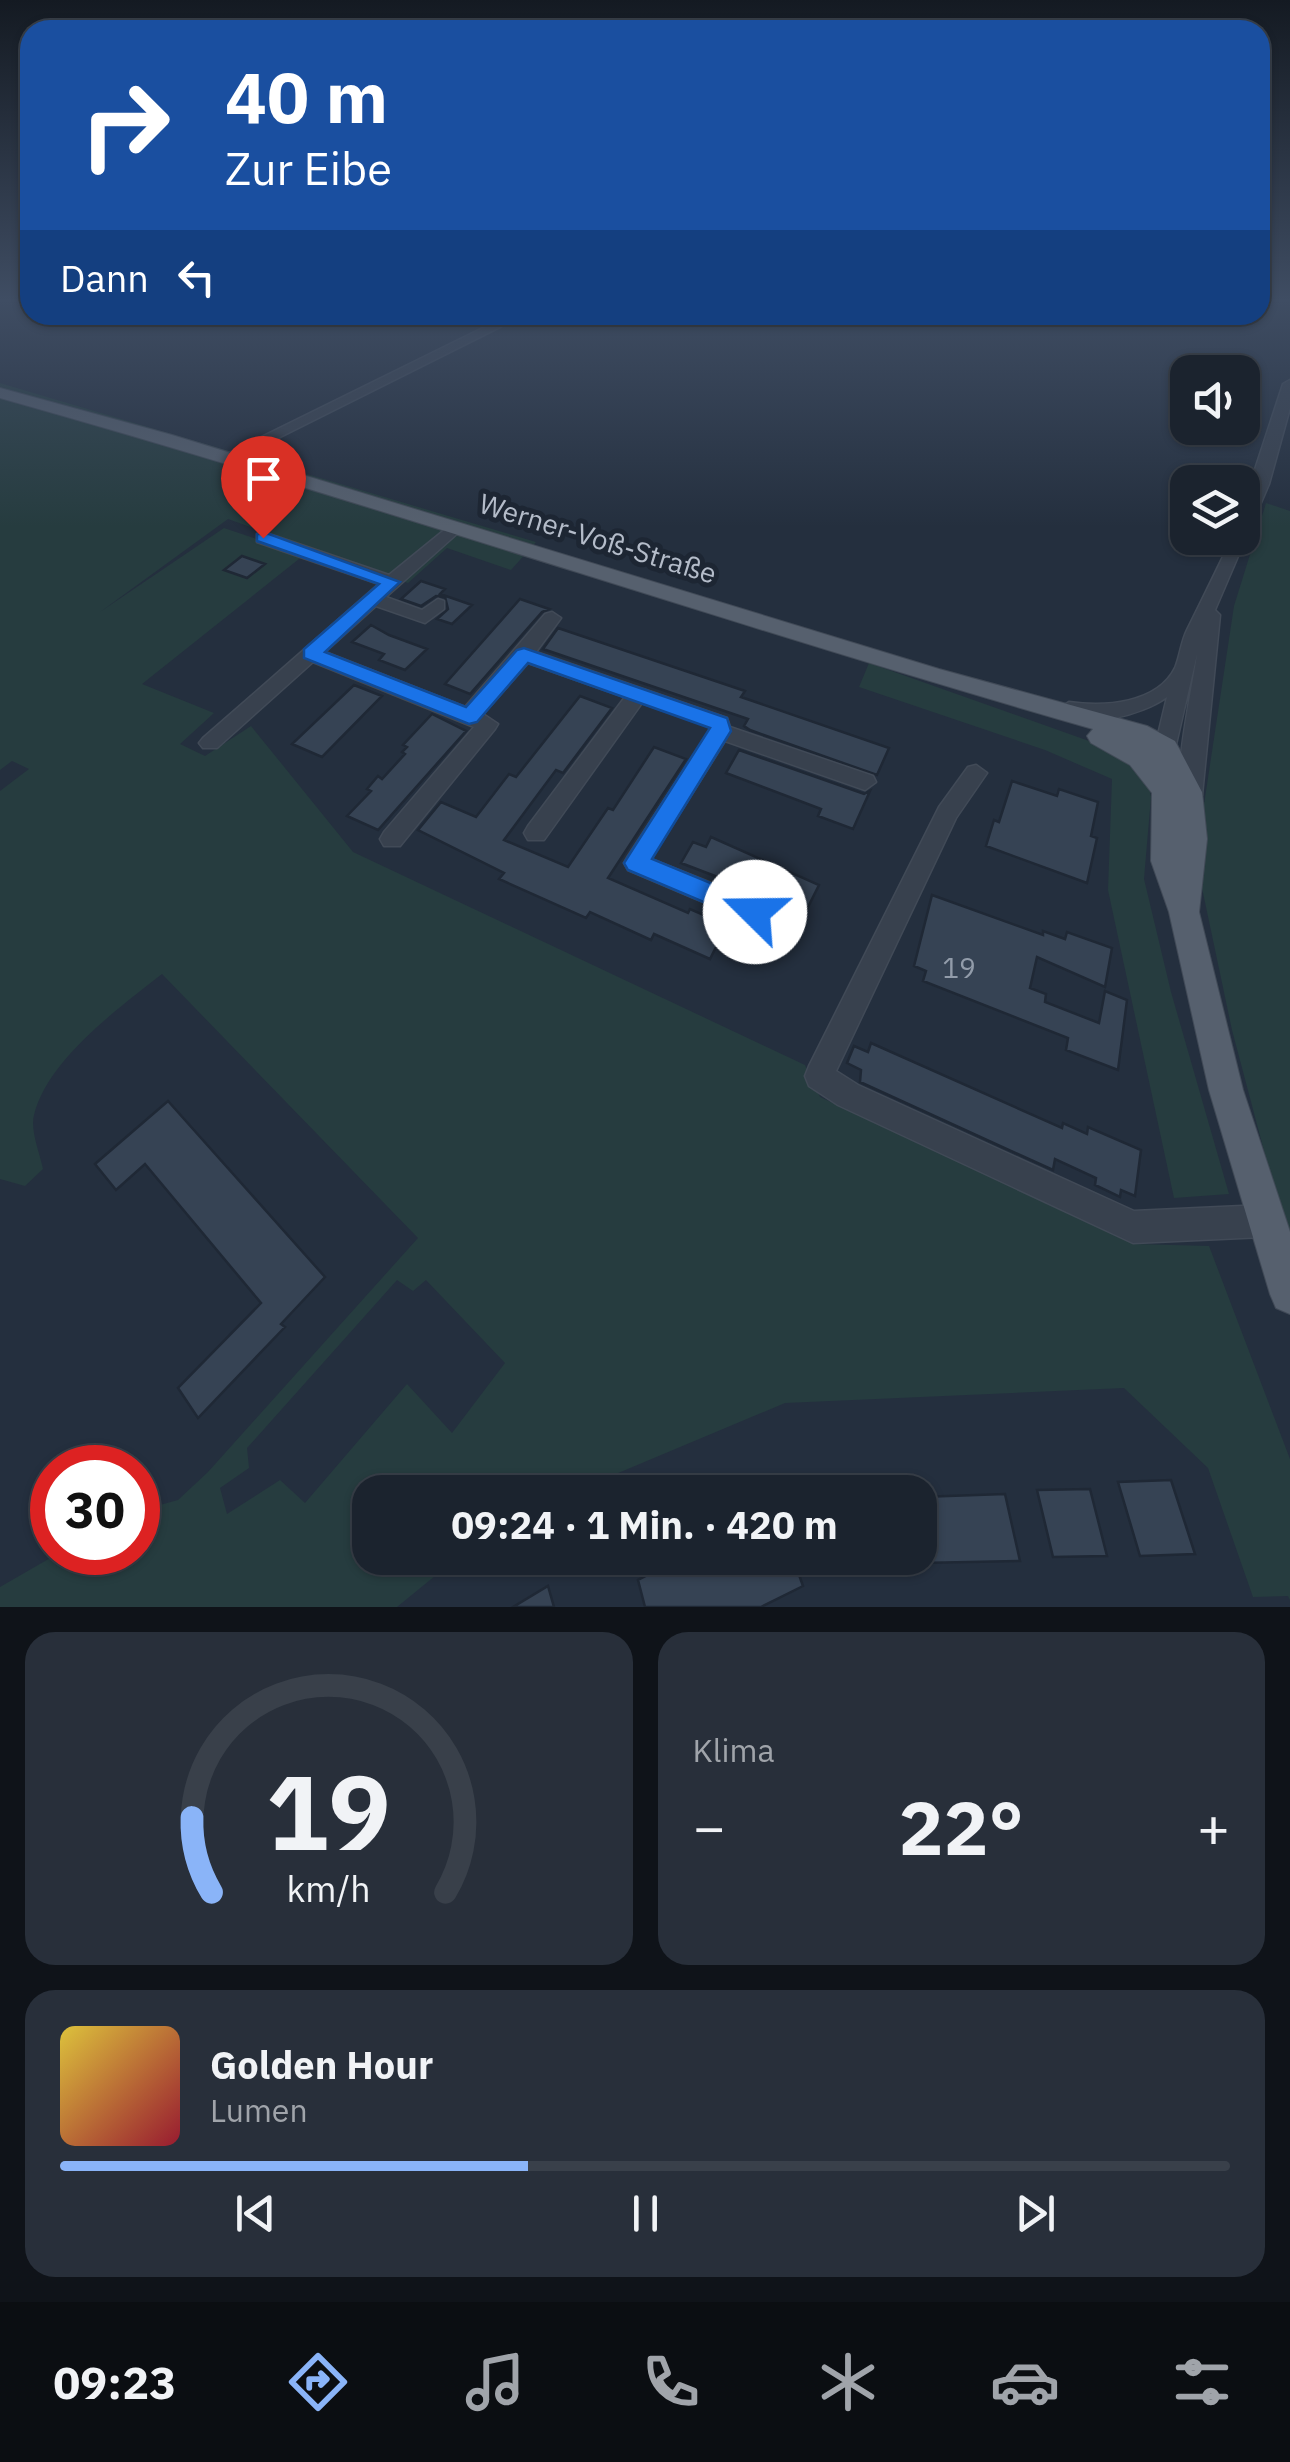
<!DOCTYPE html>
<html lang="de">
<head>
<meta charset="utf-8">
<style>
	:root { --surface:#1b232e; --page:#282f3a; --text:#f1f3f6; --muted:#a0a4aa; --line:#39404a; --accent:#8ab4f8 }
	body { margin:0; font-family:"IBM Plex Sans",sans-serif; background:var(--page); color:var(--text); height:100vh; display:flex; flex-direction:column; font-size:38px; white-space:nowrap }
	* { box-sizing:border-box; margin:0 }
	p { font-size:32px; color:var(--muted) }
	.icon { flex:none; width:55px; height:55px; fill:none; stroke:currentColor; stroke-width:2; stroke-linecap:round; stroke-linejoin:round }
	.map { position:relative; height:1607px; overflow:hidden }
	.panel { display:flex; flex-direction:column; gap:25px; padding:25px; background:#0f1319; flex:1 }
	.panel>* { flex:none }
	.guide { position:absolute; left:20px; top:20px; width:1250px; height:305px; border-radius:30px; box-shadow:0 2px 8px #0004,0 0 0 2px var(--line); background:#1a4fa0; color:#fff; overflow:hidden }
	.tools { position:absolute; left:1170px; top:355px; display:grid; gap:20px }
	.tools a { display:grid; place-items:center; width:90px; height:90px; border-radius:20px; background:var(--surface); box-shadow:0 2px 8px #0004,0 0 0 2px var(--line); font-size:50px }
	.speed { position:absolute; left:30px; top:1445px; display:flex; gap:20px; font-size:50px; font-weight:700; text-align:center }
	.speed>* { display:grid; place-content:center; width:130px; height:130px; border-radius:50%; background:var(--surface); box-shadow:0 2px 8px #0004,0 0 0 2px var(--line); line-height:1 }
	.speed .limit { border:15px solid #d22; background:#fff; color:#111 }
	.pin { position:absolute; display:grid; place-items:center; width:85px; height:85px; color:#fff; margin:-102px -42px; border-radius:50% 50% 50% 0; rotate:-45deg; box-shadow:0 0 10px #0007 }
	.pin .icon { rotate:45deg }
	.me { position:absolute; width:110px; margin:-55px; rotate:292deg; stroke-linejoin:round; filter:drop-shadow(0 0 8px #0008) }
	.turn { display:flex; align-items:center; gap:35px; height:210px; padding:0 40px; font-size:45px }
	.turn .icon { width:130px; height:130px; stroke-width:2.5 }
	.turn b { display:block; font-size:70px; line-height:85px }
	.then { display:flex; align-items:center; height:95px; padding:0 40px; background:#0003; gap:20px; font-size:38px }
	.big { font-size:75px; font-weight:700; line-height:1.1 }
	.panel .tile { flex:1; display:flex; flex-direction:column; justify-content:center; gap:15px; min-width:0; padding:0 35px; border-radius:30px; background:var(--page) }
	.panel .dial { align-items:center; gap:0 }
	.dial svg { height:260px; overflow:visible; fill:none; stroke:var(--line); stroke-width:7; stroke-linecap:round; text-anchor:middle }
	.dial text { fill:var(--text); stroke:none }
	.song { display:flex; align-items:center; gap:30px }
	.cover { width:120px; height:120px; border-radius:15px; background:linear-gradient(135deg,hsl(50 70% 55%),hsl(350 70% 35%)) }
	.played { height:10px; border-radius:5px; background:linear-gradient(90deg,var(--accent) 40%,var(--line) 40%) }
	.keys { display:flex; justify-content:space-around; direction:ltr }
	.heat { display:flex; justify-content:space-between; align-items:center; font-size:55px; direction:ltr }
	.panel .tiles { flex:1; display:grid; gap:25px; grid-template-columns:1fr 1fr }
	.tile:last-child { grid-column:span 2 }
	.trip { position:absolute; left:352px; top:1475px; width:585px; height:100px; border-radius:30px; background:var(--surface); box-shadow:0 2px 8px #0004,0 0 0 2px var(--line); font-weight:700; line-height:100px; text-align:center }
	.menu { display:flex; height:160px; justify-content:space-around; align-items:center; background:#0b0e12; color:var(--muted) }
	.menu .icon { width:70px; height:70px }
	.menu .selected { color:var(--accent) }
	.menu b { font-size:45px; color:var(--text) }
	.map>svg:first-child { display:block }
	.green { fill:#263c3f; fill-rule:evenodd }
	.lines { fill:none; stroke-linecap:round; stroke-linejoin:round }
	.stream { stroke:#17263c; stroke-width:4 }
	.building { fill:#364354; stroke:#1f2835; stroke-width:2.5 }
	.minor-casing { stroke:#414a57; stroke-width:3 }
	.major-casing { stroke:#414a57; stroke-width:2 }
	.minor { fill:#38414e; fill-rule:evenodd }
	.major { fill:#56606e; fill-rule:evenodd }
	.route { fill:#1a73e8; stroke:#114b97; stroke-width:2.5 }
	.labels { text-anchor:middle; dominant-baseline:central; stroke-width:10; stroke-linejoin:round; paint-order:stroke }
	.far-street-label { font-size:28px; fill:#b4bcc9; stroke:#1d2633 }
	.number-label { font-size:28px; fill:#929caa }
</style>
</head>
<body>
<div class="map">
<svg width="1290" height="1607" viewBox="0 0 1290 1607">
	<rect width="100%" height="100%" fill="#242f3e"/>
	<path class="green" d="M753,315H971C892,328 831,327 753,315Z
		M0,383L536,542L511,570L447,548L408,583L228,519L100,612L224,528L304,555L142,684L214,713L180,744L205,756L251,726L353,852L805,1065L820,1097L1135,1244L1209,1246L1290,1459V1600L1288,1596L1253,1597L1208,1468L1124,1388L785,1403L573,1492H370V1558H457L397,1607H0V1587L59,1553L138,1552V1511L178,1500L208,1472L418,1238L162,974C119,1008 48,1059 34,1115C30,1130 40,1154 43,1169L25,1186L0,1179V791L29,769L12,761L0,770ZM397,1280L413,1291L426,1280L505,1363L452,1433L407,1384L305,1503L280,1480L227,1514L220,1488L249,1468L247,1448Z
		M1266,503L1290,511V1249L1232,1030L1202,888L1203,811L1234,606Z
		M869,663L1089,741L1129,759L1147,776L1151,797L1144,879L1171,992L1229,1194L1174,1198L1108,890L1112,779L1045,750L859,687Z"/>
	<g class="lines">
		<path class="stream" d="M788,315H820
			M842,315L887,321L922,315"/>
	</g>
	<path class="building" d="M242,556L265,564L247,578L224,570Z
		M421,581L445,589L440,594L472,605L452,624L437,619L448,609L445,597L436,596L421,606L401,599Z
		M520,599L549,609L542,612L470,694L445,684Z
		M371,625L389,635L427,649L405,670L379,660L384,654L352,642Z
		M558,628L745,691L741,697L889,748L877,775L750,730L744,726L748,719L543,649Z
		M354,685L382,696L322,757L292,744Z
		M580,696L612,708L563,773L556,770L504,840L568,867L608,808L613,810L654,747L686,759L608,878L688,913L690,909L727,925L710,959L654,934L651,940L590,912L586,918L499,879L504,873L418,830L441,802L476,817L509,774L516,777Z
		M432,714L466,731L378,830L347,816L371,791L367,789L378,776L382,779L405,754L402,752L407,747L403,745Z
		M739,750L864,794L870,791L853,829L818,816L821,809L726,773Z
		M1012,781L1057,796L1059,789L1098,802L1091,836L1097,838L1087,883L986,846L994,820L999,822Z
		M711,837L819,885L794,935L775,927L767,943L743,932L747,924L756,927L768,921L770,911L760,898L762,894L681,863L693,842L706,847Z
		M932,895L1043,935V931L1065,939L1067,932L1112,948L1105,987L1037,957L1030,988L1046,994L1045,1002L1099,1023L1105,991L1127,1000L1118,1070L1066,1050L1068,1038L923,981L926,971L914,966Z
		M871,1043L1062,1128L1063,1123L1087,1134L1088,1127L1141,1150L1135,1196L1121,1190L1120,1197L1095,1185L1096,1178L1055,1159L1053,1170L860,1082L861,1070L847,1063L854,1046L868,1052Z
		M168,1101L325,1277L281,1324L285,1327L198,1418L178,1388L261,1303L145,1164L116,1190L95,1164Z
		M1171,1480L1195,1554L1140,1556L1118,1482Z
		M1090,1489L1107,1556L1053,1557L1037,1490Z
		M1005,1494L1020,1561L920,1563V1497Z
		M681,1558H793L803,1586L761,1607H645L638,1580Z
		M548,1586L554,1607H513Z"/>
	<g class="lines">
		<g class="minor-casing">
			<path id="minor" d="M509,315H524L232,461L219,458Z
				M1290,380V408L1269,484L1215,610L1220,615L1202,795L1199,801H1183C1172,774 1193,687 1197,654L1174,753L1166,755L1155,747L1167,697C1144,714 1081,733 1059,709L1069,702C1104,707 1157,704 1175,668C1180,656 1181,642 1187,630C1202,600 1217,569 1232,538H1242V509L1283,384Z
				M453,523L459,524V532L386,597L422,610L438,599L444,601V609L425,623L376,606L325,652L465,707L545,614L552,612L561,618L536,652L727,718L730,727L873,776L876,782L865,790L725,741L651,859L764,904L767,912L764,920L755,923L746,920L628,870L624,863L628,856L710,730V727L642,703L544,840H528L524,833L528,826L625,697L528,663L483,714L498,724L495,729L400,846H384L380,839L384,832L474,727L313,662L217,748H203L199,743L203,738L379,584L257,542V534H269L389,575Z
				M976,765L987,773L956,818L836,1071L858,1085L1134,1211L1264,1205L1275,1210L1280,1221L1275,1232L1264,1237L1133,1243L838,1105L809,1086L805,1076L809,1066L939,807L968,767Z"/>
		</g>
		<g class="major-casing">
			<path id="major" d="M0,388L172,435L939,669L1147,726L1175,741L1202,792L1207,839L1199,912L1243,1090L1290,1232V1314L1276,1308L1270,1294L1209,1090L1169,912L1151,861L1152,793L1130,765L1091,743L1087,736L1093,729C727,624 367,501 0,398Z"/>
		</g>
		<use href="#minor" class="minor"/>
		<use href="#major" class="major"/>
	</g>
	<linearGradient id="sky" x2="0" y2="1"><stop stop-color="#141a22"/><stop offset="0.57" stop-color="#3f4d63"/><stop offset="1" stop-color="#3f4d63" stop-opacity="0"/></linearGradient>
	<rect width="1290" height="527" fill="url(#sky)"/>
	<path class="route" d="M257,534H269L400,582L325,652L466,707L517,650L524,648L727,718L731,731L652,859L764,905L767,912L764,920L755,923L746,920L628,870L624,863L710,728L528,663L477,722L469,724L304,658V649L379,584L257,541Z"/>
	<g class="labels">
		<g class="far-street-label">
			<text transform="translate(598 538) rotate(17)">Werner-Voß-Straße</text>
		</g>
		<g class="number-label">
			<text x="959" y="967">19</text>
		</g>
	</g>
</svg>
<div class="tools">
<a><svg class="icon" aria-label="sound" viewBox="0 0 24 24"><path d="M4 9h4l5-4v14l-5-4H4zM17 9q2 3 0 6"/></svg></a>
<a><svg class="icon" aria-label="layers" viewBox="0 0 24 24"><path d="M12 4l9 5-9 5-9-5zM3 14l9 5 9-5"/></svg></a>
</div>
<div class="speed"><div class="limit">30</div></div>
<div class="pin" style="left:263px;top:538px;background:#d93025"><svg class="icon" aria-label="arrive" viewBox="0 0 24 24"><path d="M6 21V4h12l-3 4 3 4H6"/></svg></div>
<svg class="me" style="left:755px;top:912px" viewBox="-20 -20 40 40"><circle r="19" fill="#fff"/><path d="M0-13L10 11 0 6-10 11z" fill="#1a73e8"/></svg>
<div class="trip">09:24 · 1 Min. · 420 m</div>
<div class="guide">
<div class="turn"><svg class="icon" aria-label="right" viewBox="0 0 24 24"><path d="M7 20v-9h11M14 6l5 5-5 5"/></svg><div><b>40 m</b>Zur Eibe</div></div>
<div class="then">Dann<svg class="icon" aria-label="left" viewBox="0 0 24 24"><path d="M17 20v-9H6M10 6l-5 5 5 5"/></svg></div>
</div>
</div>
<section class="panel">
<div class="tiles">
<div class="tile dial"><svg viewBox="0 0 100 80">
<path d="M14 69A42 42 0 1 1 86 69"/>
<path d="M14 69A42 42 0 0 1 8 46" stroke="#8ab4f8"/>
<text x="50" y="56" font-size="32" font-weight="700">19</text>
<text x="50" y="72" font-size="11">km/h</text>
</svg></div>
<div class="tile"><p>Klima</p>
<div class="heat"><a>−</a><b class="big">22°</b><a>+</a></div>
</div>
<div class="tile">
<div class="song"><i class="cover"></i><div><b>Golden Hour</b><p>Lumen</p></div></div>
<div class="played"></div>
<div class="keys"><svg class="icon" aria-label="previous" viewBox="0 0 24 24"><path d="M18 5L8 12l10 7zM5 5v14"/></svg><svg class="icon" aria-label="pause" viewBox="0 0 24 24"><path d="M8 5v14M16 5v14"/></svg><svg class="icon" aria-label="next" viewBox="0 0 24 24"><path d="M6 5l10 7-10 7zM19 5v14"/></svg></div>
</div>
</div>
</section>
<nav class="menu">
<b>09:23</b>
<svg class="icon selected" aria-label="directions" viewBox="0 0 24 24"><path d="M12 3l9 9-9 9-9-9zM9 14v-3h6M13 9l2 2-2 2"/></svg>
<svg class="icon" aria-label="music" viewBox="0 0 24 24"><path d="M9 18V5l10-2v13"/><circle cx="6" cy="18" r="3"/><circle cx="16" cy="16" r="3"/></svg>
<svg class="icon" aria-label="phone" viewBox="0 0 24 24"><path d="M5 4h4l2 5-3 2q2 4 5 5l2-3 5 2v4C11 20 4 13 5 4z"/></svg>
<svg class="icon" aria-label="climate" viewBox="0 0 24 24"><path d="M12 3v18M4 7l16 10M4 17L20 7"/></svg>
<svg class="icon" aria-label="car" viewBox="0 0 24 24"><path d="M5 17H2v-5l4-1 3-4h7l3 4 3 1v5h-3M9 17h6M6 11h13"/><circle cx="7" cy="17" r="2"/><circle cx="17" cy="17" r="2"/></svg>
<svg class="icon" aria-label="filters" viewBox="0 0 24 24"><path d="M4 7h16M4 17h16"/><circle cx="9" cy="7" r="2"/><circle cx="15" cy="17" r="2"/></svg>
</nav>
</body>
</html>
